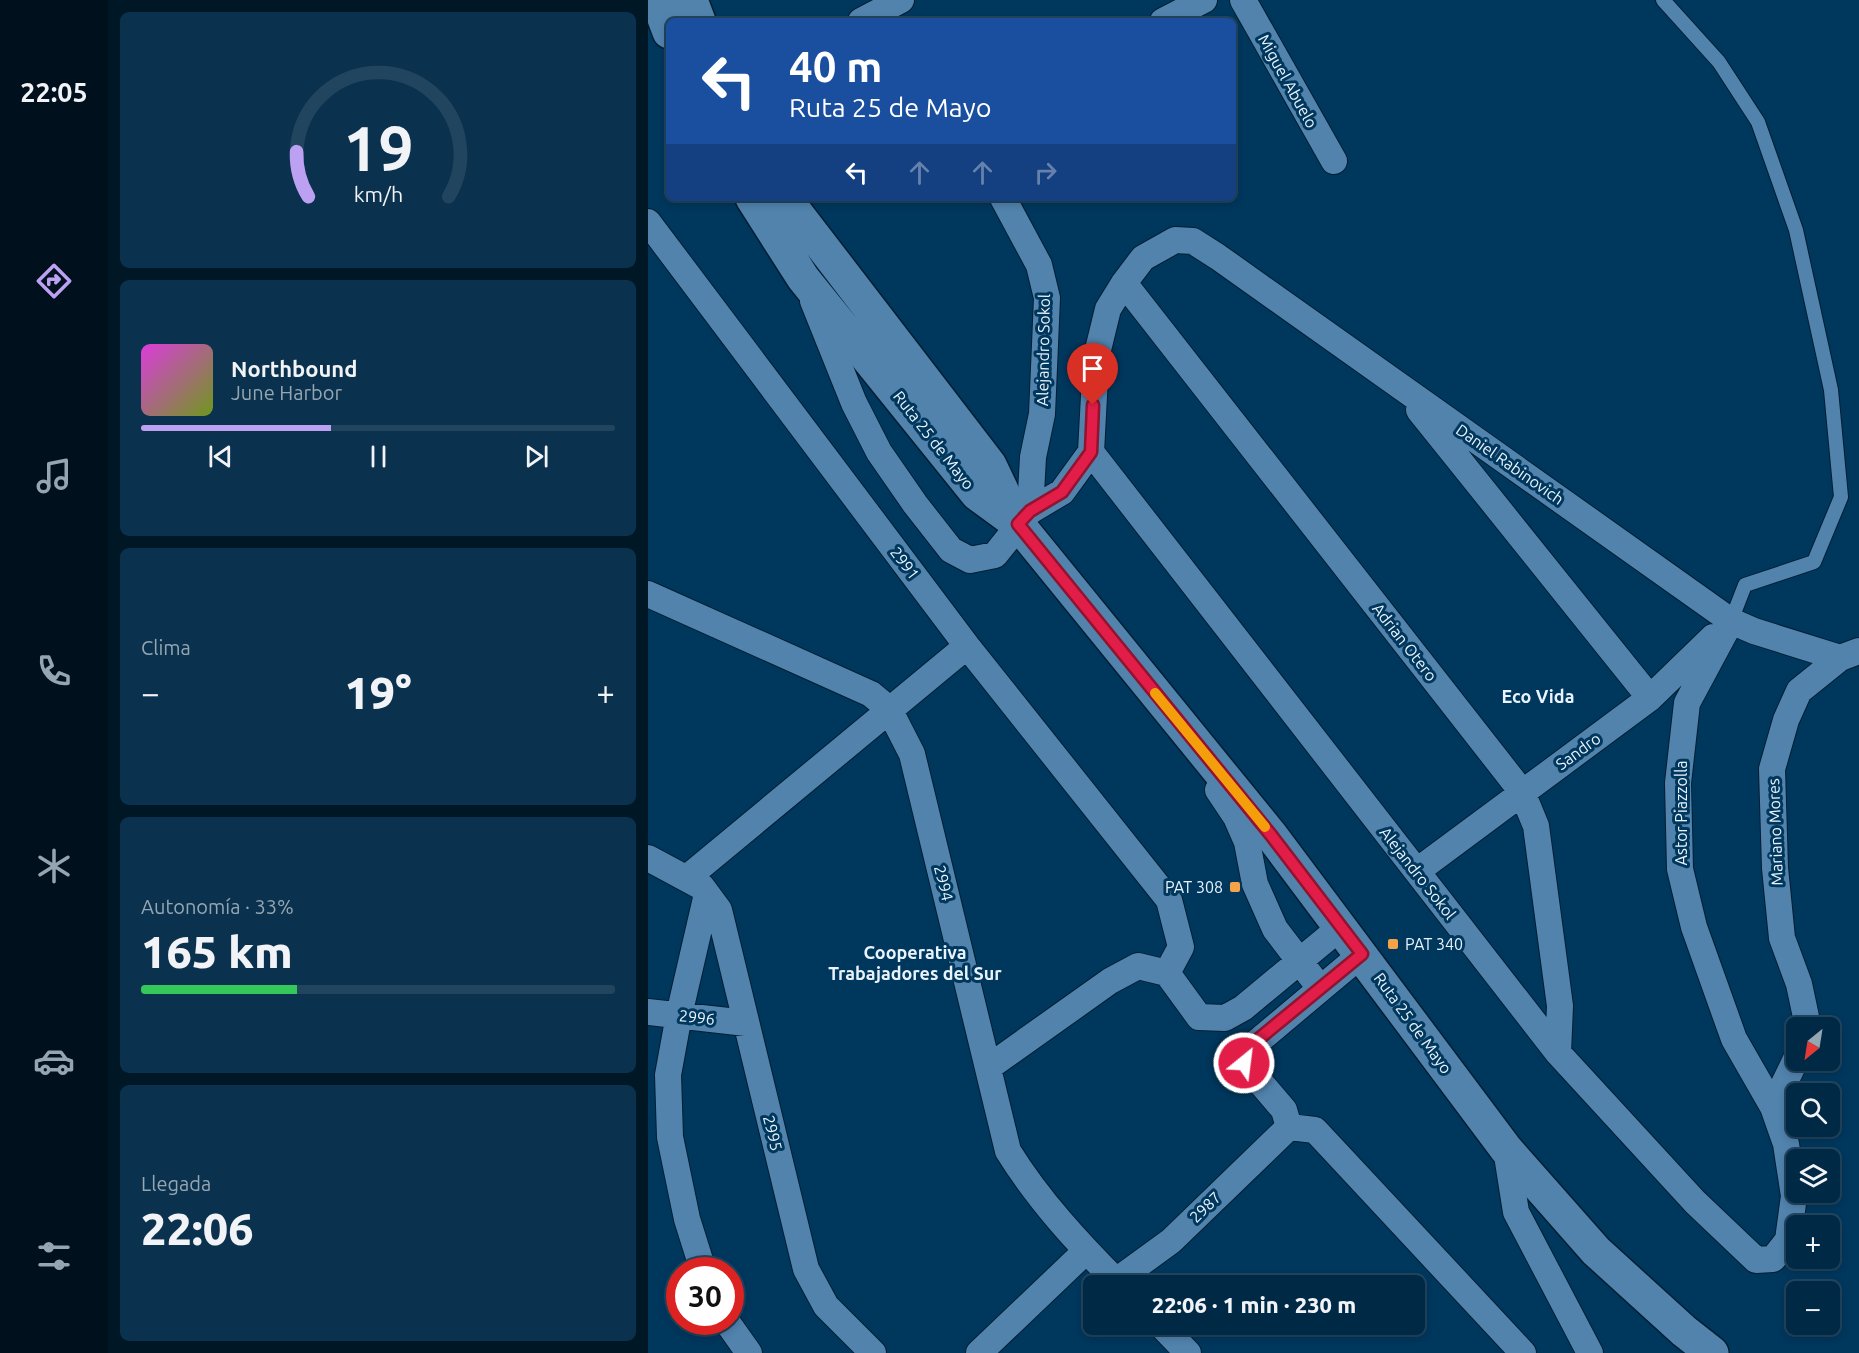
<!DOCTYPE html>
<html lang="es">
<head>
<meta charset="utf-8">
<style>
	:root { --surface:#002946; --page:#0a314d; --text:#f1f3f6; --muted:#95a6b3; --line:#22455f; --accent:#bca0f2 }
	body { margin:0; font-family:Ubuntu,sans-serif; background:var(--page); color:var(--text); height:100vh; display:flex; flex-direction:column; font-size:22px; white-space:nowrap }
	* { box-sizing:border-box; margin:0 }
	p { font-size:20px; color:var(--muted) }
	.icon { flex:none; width:33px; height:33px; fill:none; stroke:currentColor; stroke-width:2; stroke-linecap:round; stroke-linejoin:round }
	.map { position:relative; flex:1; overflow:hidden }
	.drawer { display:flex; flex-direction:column; gap:12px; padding:12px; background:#001726; width:540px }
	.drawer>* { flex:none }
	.top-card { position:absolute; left:18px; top:18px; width:570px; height:183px; border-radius:9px; box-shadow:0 3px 9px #0003,0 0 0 2px var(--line); background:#1a4fa0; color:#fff; overflow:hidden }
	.needle { width:39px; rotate:210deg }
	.fabs { position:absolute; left:1138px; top:1017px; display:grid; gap:12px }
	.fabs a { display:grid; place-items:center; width:54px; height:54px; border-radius:9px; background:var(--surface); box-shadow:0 3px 9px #0003,0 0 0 2px var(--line); font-size:30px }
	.speed { position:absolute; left:18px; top:1257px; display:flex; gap:12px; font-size:30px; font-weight:700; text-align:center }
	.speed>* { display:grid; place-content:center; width:78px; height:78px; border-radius:50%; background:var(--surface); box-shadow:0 3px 9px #0003,0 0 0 2px var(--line); line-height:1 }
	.speed .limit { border:9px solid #d22; background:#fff; color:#111 }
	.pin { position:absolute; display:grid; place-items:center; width:51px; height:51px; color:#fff; margin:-62px -26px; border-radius:50% 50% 50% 0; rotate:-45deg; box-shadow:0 0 6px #0007 }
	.pin .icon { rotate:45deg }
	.me { position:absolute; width:66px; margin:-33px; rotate:29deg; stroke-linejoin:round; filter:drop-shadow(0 0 4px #0008) }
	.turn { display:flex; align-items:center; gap:21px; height:126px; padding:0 24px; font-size:27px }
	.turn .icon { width:78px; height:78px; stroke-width:2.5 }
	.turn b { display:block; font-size:42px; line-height:51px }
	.lanes { display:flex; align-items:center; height:57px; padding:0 24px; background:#0003; justify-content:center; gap:30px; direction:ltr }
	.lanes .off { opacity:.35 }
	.big { font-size:45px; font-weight:800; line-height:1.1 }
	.drawer .card { flex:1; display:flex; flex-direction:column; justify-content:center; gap:9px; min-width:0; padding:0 21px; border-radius:9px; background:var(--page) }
	.drawer .dial { align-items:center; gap:0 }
	.dial svg { height:156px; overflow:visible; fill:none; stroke:var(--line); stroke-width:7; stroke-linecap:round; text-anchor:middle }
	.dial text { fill:var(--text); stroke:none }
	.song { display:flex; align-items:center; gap:18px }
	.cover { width:72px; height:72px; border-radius:9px; background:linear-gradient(135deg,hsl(300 70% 55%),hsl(80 70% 35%)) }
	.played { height:6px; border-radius:3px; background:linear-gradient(90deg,var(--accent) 40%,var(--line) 40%) }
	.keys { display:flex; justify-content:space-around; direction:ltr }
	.heat { display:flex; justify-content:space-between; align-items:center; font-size:33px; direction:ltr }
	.charge { height:9px; border-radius:4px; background:linear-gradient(90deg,#34c759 33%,var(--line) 0) }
	.trip { position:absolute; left:435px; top:1275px; width:342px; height:60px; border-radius:9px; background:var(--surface); box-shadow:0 3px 9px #0003,0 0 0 2px var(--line); font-weight:800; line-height:60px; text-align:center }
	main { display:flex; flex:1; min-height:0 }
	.tab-bar { display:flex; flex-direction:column; width:108px; justify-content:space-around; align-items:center; background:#00101c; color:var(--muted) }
	.tab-bar .icon { width:42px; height:42px }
	.tab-bar .on { color:var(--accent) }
	.tab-bar b { font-size:27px; color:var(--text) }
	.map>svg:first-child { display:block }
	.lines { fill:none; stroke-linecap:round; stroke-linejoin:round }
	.lane-casing { stroke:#041e32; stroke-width:16 }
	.street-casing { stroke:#041e32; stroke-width:28 }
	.secondary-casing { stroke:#041e32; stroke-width:36 }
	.lane { stroke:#5183ad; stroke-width:14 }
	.street { stroke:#5183ad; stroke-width:26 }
	.secondary { stroke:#5183ad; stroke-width:33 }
	.route-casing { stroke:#92132f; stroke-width:15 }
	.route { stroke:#e11d48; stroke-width:10 }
	.slow { stroke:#f59e0b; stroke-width:10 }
	.poi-dot { fill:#f6a246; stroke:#00375d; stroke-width:2 }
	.labels { text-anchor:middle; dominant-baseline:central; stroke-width:6; stroke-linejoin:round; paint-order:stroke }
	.street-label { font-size:16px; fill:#e9f3fd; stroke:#00375d }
	.poi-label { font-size:16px; fill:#e9f3fd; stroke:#00375d; text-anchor:end }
	.neighbourhood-label { font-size:18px; font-weight:bold; fill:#e9f3fd; stroke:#00375d }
</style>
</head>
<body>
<main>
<nav class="tab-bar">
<b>22:05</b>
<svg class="icon on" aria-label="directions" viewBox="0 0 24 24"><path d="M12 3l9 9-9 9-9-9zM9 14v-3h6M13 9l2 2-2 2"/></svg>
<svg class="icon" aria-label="music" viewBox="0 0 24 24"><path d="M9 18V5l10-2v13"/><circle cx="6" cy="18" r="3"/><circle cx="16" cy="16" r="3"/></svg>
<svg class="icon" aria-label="phone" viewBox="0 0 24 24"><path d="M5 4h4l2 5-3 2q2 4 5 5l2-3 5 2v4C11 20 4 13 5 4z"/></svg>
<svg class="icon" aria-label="climate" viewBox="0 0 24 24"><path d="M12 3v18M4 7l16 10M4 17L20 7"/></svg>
<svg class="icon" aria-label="car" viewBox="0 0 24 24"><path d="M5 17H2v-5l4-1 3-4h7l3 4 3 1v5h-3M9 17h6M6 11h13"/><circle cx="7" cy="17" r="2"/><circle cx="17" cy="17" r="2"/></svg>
<svg class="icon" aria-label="filters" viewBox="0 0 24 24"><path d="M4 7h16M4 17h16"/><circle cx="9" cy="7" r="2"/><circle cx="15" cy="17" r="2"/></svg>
</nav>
<section class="drawer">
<div class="card dial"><svg viewBox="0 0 100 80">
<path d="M14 69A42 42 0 1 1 86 69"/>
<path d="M14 69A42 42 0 0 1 8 46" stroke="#bca0f2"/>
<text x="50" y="56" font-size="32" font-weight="700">19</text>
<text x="50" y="72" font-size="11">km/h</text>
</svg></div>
<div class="card">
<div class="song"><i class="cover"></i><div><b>Northbound</b><p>June Harbor</p></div></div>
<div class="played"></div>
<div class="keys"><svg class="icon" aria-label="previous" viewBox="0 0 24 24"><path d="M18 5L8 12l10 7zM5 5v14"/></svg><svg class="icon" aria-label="pause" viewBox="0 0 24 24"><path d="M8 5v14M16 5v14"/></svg><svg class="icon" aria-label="next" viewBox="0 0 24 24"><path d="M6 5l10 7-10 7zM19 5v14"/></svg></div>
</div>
<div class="card"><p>Clima</p>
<div class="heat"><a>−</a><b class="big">19°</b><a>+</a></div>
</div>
<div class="card"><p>Autonomía · 33%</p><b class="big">165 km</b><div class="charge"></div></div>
<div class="card"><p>Llegada</p><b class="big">22:06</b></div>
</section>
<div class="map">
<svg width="1211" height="1353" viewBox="0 0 1211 1353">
	<rect width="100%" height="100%" fill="#00375d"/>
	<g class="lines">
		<g class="lane-casing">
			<path id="lane" d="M1015,0L1071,62L1110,122L1148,230L1183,390L1193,497L1166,562L1097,585L1083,621"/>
		</g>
		<g class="street-casing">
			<path id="street" d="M595,0L686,161
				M213,21L253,0
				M515,21L556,0
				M355,198L391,265L399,298L394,414L385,457L382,511
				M0,222L319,646L521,900L533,947L519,973
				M476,283L874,792L888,826L912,1006L910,1053
				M165,301L206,403L231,452L267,504L303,550L322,560L347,555L382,511L414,492L443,452L448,358L460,309L476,283L495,258L527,240L545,241L570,257L1083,621L1106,631L1192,658
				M771,410L1002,698
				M443,452L910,1053L1047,1202L1108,1260L1125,1259L1140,1240L1146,1196L1138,1144L1125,1107L1086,1039L1046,927L1032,869L1030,783L1039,703L1083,621
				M0,594L223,694L241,709L264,754L360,1151C391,1201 431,1244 473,1286
				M570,790L588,817L599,842L607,884L627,929L672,988
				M0,858L54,887L71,910L158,1269L178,1306L225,1353
				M769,871L1002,698L1065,637
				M40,877L319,646
				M0,1012L98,1023
				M1157,1028L1158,1017L1151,984L1134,938L1127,868L1124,769L1138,720L1151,691L1192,658L1211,651
				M341,1067L462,981L490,966L519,973L551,1017L577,1018L595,1008L694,926
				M1125,1107L1149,1057
				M641,1127L667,1130L875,1353
				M641,1127L636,1110L596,1063V1053L714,954
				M858,1149L868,1212L942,1353
				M55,1270L39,1219L22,1137L20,1075L31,1015L59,894
				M468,1281L523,1241L641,1127
				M79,1322L101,1353
				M512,1324L540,1353
				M331,1353L438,1251"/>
		</g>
		<g class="secondary-casing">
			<path id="secondary" d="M9,0L21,32
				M43,0L51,21
				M104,198L155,278L329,494L370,524L623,835L858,1149L948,1251L1036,1331L1064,1353
				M137,198L342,465L368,520"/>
		</g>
		<use href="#lane" class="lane"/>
		<use href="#street" class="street"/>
		<use href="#secondary" class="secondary"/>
	</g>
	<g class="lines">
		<g class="route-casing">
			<path id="route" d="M445,405L443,452L414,492L382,511L370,524L623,835L714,954L602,1046L596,1053V1063"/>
		</g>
		<use href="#route" class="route"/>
		<path class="slow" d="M507,693L617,827"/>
	</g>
	<g class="poi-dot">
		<rect x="581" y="881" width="12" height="12" rx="3"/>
		<rect x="739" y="938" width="12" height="12" rx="3"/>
	</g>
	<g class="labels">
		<g class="street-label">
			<text transform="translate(640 81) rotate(61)">Miguel Abuelo</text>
			<text transform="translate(395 350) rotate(-89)">Alejandro Sokol</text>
			<text transform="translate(286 440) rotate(52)">Ruta 25 de Mayo</text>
			<text transform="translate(862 464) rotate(35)">Daniel Rabinovich</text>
			<text transform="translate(257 563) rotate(53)">2991</text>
			<text transform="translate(757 642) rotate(52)">Adrian Otero</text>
			<text transform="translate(930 751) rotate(-36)">Sandro</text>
			<text transform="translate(1033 813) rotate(-90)">Astor Piazzolla</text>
			<text transform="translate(1127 832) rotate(-92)">Mariano Mores</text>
			<text transform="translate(770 873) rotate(52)">Alejandro Sokol</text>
			<text transform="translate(296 883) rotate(76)">2994</text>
			<text transform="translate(49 1017) rotate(6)">2996</text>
			<text transform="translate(765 1023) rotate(54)">Ruta 25 de Mayo</text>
			<text transform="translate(125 1133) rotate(76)">2995</text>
			<text transform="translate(557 1207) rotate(-44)">2987</text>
		</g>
		<g class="poi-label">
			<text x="575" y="887">PAT 308</text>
			<text x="757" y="944" text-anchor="start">PAT 340</text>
		</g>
		<g class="neighbourhood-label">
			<text x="890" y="696">Eco Vida</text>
			<text x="267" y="952">Cooperativa<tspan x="267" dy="21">Trabajadores del Sur</tspan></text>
		</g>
	</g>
</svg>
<div class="fabs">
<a><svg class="needle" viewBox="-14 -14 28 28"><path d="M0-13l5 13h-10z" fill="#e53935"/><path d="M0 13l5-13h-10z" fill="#95a6b3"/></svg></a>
<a><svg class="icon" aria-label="search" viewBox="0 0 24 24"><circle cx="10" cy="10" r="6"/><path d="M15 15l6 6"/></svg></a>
<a><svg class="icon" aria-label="layers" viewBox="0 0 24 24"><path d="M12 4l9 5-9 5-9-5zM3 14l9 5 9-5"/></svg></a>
<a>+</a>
<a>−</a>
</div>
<div class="speed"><div class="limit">30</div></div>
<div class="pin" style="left:445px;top:405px;background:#d93025"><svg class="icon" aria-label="arrive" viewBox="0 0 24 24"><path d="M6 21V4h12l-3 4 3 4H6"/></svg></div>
<svg class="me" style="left:596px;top:1063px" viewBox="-20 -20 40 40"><circle r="17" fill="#e11d48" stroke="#fff" stroke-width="3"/><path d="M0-11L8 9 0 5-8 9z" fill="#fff"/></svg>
<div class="trip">22:06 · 1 min · 230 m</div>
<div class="top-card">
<div class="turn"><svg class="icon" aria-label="left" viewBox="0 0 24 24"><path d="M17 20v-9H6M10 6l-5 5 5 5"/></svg><div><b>40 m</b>Ruta 25 de Mayo</div></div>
<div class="lanes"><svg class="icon" aria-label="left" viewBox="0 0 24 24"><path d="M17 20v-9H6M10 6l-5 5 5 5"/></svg><svg class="icon off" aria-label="ahead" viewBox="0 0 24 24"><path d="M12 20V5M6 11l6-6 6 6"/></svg><svg class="icon off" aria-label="ahead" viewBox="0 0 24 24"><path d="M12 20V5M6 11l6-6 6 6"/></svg><svg class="icon off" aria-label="right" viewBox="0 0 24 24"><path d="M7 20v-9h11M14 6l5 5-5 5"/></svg></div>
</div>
</div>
</main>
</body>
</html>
